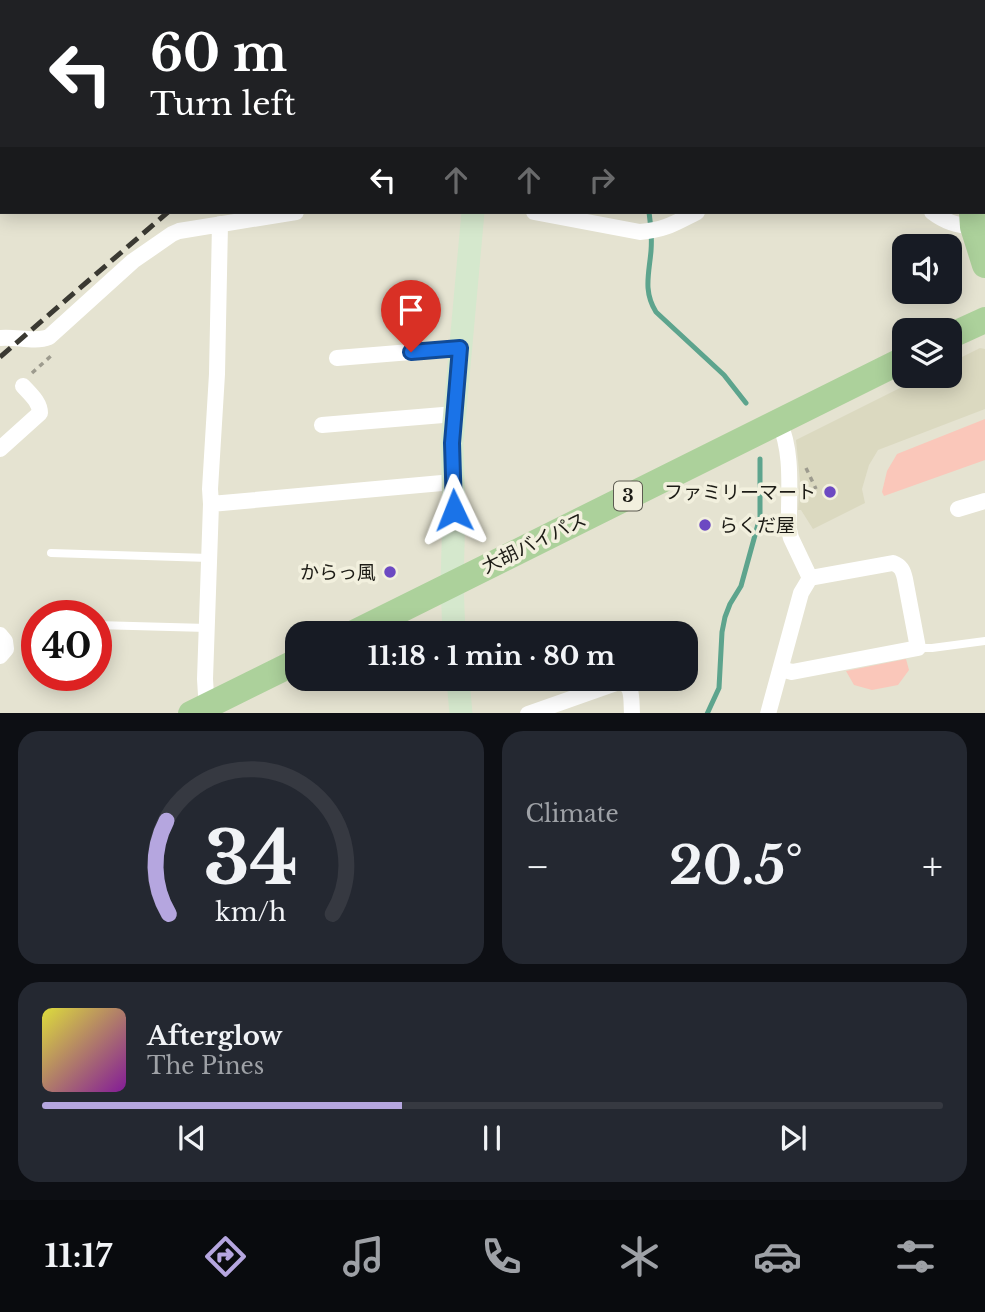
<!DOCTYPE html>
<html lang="en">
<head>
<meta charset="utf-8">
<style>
	:root { --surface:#171b24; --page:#242831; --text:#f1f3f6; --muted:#9ea1a6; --line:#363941; --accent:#b5a6df }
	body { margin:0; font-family:"Libre Baskerville","Noto Sans JP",serif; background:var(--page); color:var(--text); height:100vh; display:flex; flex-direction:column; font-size:26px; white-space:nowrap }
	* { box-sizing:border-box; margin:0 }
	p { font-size:23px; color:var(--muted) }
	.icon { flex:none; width:38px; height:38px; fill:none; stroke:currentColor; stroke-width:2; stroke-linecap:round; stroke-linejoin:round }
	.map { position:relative; height:713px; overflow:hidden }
	.drawer { display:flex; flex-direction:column; gap:18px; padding:18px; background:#0d0f14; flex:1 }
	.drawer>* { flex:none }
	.top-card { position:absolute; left:0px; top:0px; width:985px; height:214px; box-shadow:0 4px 18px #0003; background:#202124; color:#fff; overflow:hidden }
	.buttons { position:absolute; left:892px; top:234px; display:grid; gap:14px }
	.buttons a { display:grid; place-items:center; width:70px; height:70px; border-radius:14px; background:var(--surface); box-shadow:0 4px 18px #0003; font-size:35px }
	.speed { position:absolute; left:21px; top:600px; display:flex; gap:14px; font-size:35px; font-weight:700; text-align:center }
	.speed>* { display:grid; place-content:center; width:91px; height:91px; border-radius:50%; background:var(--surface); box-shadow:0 4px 18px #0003; line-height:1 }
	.speed .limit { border:10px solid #d22; background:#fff; color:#111 }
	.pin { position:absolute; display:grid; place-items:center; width:60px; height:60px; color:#fff; margin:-72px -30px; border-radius:50% 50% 50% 0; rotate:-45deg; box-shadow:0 0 7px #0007 }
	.pin .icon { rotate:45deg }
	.me { position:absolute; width:77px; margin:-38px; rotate:358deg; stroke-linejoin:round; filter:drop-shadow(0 0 5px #0008) }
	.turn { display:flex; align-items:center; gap:24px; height:147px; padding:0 35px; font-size:32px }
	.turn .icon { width:91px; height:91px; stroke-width:2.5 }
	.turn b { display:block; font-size:49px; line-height:60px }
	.lanes { display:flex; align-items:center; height:66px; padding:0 35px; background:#0003; justify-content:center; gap:35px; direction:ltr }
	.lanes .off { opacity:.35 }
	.big { font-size:52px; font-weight:700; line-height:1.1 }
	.drawer .widget { flex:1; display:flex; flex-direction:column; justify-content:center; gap:10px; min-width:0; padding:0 24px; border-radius:21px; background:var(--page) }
	.drawer .dial { align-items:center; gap:0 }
	.dial svg { height:182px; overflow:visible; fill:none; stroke:var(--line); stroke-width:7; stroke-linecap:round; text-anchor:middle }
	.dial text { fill:var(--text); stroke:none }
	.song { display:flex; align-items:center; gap:21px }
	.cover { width:84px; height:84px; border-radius:10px; background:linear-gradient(135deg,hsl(60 70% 55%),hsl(290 70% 35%)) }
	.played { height:7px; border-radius:4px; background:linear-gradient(90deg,var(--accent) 40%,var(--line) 40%) }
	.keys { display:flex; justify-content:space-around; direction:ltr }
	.heat { display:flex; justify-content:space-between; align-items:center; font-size:38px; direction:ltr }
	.drawer .tiles { flex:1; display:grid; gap:18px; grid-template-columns:1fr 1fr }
	.widget:last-child { grid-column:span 2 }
	.trip { position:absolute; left:285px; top:621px; width:413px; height:70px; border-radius:21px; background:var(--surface); box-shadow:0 4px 18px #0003; font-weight:700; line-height:70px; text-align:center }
	.dock { display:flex; height:112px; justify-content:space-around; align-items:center; background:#090b0e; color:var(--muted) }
	.dock .icon { width:49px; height:49px }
	.dock .on { color:var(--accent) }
	.dock b { font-size:32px; color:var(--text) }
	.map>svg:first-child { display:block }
	.built { fill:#dbd9c0 }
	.green { fill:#fac7ba }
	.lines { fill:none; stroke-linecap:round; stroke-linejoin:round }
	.stream { stroke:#5da48d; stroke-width:5 }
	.path { stroke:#9d9b8e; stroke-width:3.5; stroke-dasharray:5 5; stroke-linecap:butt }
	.lane { stroke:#fff; stroke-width:8 }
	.street { stroke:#fff; stroke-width:16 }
	.secondary { stroke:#d5e8cd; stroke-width:23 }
	.primary { stroke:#acd19b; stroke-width:26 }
	.rail { stroke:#3a3932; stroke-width:5; stroke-dasharray:14 7; stroke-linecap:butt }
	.route-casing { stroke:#114b97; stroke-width:18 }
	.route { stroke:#1a73e8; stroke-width:12 }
	.poi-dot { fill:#6c49c2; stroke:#f2f0de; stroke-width:2.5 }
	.labels { text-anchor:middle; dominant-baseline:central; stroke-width:7; stroke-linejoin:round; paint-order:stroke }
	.shield { fill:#f2f0de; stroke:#5c5b51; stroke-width:2 }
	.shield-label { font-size:18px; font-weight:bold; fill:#1c1b15 }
	.poi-label { font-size:19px; fill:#1c1b15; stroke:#f2f0de; text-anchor:end }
	.street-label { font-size:19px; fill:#1c1b15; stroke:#f2f0de }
</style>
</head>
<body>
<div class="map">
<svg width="985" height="714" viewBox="0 0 985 714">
	<rect width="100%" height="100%" fill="#e5e3d1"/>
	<path class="built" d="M980,348L985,349V409L878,450L869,465L862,489L865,503L813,529L801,510H798L800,481L796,440L924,376H950V363Z"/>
	<path class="green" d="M985,419V460L884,496L882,492L887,471L897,454Z
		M906,659L909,670L898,685L872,690L854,685L846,671Z"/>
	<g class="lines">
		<path class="stream" d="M732,0V2
			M649,212C651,225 652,238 651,251C649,274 643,291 656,312L724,375L746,403
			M707,714L719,688L722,632L725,617L730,604L741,586L760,517V459"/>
		<path class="path" d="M32,373L52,355
			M806,468L816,489"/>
		<path class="lane" d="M51,553L209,558
			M96,625L207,628
			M918,648H932L985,641"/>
		<path class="street" d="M46,0L47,2
			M421,0L422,2
			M869,0V2
			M589,2L590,0
			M534,212L640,232C665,230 675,223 697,212
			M932,212C945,222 956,225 973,227
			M0,338C16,336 34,343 49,337L133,261L172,234L179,231L296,212
			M337,358L460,348
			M322,425L455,414
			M0,449L40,413C40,402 30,394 23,386
			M211,504L453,482
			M958,509L985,501
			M0,635L5,641L6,649L0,656
			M781,669L792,672L918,648L905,579C903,570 901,566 893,563L810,578
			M208,705L206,695L205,679L211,504L210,489L217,374L220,224
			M528,714L619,682C634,682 631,702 632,714
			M768,714L801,593L810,578L791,538L789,530C788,493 794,456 779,421"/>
		<path class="secondary" d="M454,634L452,584L454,510L452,443L473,212
			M458,679L461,714"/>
		<path class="primary" d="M984,161L985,158
			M972,212L973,227L985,265
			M950,336L985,320
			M352,634L905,359
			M191,714L298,661"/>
		<path class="rail" d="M426,2L429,0
			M0,357L168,212"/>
	</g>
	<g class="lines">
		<g class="route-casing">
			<path id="route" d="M411,352L460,348L452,443L454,510"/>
		</g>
		<use href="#route" class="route"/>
	</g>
	<g class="poi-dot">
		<circle cx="830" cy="492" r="7"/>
		<circle cx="705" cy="525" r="7"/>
		<circle cx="390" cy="572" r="7"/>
	</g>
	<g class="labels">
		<rect class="shield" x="614" y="481.5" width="28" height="29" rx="5"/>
		<g class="shield-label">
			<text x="628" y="496">3</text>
		</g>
		<g class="poi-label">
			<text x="816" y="492">ファミリーマート</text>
			<text x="719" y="525" text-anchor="start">らくだ屋</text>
			<text x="376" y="572">からっ風</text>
		</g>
		<g class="street-label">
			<text transform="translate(534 543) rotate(-26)">大胡バイパス</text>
		</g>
	</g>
</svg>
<div class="buttons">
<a><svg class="icon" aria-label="sound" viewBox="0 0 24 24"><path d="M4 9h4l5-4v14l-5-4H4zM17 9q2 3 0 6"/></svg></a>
<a><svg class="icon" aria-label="layers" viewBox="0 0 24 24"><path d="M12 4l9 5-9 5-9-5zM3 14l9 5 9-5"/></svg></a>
</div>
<div class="speed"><div class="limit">40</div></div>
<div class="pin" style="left:411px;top:352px;background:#d93025"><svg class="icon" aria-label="arrive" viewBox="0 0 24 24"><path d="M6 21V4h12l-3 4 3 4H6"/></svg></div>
<svg class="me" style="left:454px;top:510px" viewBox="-20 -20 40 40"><path d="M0-17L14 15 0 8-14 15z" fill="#1a73e8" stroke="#fff" stroke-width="4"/></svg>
<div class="trip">11:18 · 1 min · 80 m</div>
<div class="top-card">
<div class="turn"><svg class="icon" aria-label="left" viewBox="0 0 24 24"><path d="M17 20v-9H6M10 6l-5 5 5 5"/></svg><div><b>60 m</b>Turn left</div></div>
<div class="lanes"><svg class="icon" aria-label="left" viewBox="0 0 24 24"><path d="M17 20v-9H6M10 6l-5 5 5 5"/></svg><svg class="icon off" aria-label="ahead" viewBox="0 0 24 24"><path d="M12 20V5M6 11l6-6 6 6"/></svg><svg class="icon off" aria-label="ahead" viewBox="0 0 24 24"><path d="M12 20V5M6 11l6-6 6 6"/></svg><svg class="icon off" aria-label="right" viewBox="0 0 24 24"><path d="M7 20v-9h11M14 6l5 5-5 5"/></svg></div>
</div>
</div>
<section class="drawer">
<div class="tiles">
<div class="widget dial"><svg viewBox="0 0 100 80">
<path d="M14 69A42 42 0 1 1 86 69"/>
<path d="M14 69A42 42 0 0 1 13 28" stroke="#b5a6df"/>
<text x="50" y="56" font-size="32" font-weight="700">34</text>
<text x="50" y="72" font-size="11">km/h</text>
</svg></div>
<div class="widget"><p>Climate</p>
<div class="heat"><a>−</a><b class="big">20.5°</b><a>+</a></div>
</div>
<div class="widget">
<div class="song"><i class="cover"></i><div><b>Afterglow</b><p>The Pines</p></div></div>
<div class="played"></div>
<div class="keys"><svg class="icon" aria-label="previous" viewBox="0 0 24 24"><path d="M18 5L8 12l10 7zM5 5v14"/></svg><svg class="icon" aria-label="pause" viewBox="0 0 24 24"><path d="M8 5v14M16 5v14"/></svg><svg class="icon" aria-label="next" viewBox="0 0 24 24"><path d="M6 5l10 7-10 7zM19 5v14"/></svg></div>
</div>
</div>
</section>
<nav class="dock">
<b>11:17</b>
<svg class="icon on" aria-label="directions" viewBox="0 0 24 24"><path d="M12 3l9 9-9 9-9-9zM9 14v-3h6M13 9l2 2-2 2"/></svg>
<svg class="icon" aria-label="music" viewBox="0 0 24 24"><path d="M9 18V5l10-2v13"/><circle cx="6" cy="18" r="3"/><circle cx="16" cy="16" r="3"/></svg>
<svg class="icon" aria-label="phone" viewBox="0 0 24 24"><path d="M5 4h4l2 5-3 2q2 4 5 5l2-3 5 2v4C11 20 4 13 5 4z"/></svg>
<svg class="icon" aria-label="climate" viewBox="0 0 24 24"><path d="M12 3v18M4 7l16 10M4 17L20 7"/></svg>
<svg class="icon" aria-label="car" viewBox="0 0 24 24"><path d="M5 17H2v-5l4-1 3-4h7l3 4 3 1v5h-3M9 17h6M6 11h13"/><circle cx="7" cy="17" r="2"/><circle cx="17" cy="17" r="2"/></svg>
<svg class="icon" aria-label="filters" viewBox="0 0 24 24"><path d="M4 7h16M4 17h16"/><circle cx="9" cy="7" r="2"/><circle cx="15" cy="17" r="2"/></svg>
</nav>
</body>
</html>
